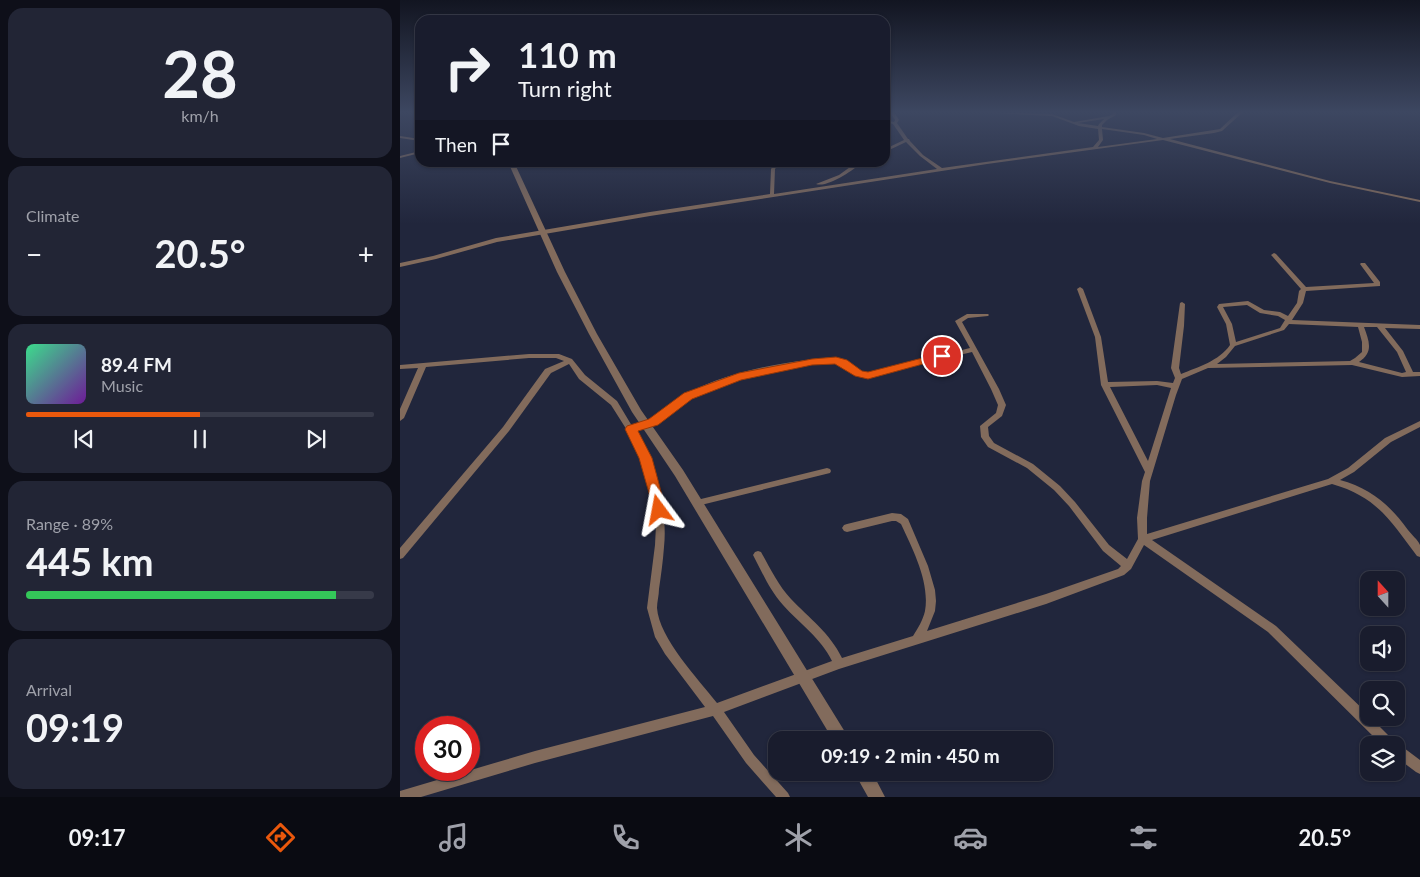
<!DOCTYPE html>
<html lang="en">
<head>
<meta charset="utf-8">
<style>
	:root { --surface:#191c2d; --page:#222535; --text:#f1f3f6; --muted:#9fa1aa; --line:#373a49; --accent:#ea580c }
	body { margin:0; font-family:Lato,sans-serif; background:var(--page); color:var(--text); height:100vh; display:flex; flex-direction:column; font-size:19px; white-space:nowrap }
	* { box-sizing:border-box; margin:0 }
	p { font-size:16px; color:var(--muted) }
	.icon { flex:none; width:28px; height:28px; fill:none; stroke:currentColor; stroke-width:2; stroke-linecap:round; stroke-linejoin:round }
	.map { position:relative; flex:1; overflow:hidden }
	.panel { display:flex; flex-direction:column; gap:8px; padding:8px; background:#0e0f19; width:400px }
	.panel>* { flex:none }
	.guide { position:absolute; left:15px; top:15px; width:475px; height:152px; border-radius:15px; box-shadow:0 1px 4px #0004,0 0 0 1px var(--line); background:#191c2d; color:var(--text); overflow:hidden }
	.needle { width:32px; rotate:339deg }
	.controls { position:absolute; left:960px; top:571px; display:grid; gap:10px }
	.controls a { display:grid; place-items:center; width:45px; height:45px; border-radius:10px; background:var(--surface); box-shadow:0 1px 4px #0004,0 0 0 1px var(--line); font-size:25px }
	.speed { position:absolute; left:15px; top:716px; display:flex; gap:10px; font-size:25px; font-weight:700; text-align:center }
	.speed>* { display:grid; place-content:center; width:65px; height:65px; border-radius:50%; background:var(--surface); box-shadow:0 1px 4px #0004,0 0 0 1px var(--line); line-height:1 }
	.speed .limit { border:8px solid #d22; background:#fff; color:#111 }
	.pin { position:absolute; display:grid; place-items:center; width:42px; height:42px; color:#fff; margin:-21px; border:2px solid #fff; border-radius:50%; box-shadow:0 1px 5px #0007 }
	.me { position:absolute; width:55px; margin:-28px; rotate:347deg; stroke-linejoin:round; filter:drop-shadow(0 0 4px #0008) }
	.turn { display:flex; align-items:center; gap:18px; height:105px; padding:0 20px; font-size:22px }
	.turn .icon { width:65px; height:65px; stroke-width:2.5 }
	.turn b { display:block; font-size:35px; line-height:42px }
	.then { display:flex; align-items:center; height:48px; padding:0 20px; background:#0003; gap:10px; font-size:19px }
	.big { font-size:38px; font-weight:700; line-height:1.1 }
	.panel .card { flex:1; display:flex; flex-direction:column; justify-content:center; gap:8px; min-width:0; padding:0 18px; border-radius:15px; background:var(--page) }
	.panel .dial { align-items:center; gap:0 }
	.dial b { font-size:65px; line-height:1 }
	.song { display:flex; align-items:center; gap:15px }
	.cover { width:60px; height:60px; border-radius:8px; background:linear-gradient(135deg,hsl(150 70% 55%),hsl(280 70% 35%)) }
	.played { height:5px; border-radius:2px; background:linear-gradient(90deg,var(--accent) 50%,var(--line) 50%) }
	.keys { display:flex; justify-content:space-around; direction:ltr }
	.heat { display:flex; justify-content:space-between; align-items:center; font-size:28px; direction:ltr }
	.charge { height:8px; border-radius:4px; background:linear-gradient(90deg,#34c759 89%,var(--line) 0) }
	.trip { position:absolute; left:368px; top:731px; width:285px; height:50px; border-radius:15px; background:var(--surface); box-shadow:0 1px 4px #0004,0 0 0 1px var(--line); font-weight:700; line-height:50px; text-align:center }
	.dock { display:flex; height:80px; justify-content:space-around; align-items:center; background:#0a0b12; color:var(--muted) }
	.dock .icon { width:35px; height:35px }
	.dock .active { color:var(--accent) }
	.dock b { font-size:22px; color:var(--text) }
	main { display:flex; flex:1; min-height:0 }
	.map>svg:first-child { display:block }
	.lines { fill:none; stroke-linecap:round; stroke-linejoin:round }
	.minor { fill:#826b5c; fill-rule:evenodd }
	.tertiary { fill:#826b5c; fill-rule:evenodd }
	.route { fill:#ea580c; stroke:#983908 }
</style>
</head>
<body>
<main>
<section class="panel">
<div class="card dial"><b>28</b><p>km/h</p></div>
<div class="card"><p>Climate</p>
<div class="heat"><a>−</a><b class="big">20.5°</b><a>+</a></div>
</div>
<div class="card">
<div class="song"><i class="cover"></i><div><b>89.4 FM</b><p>Music</p></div></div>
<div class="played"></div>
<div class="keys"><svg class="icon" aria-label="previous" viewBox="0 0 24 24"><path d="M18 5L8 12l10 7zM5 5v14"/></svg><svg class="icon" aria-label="pause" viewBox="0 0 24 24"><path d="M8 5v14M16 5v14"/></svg><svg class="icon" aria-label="next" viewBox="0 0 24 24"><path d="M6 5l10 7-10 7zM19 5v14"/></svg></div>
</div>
<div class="card"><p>Range · 89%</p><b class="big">445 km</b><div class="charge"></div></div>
<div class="card"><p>Arrival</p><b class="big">09:19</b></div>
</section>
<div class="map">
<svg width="1020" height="797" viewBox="0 0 1020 797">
	<rect width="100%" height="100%" fill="#21263c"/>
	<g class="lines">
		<path class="minor" d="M490,112H494L499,120L497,123L508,139H509L510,141L523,155L542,168L693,147L699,140L698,129L679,126L652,116L571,112L652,114L674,122L709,116L713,114L712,112H716V115L707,120L702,125V127L744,133L763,138L820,129L838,112H843L822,131L814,133L770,139L930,181L1020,200V202L930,183L763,140L587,164L250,216L97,242L36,259L0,267V263L33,256L96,238L250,212L370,194L371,169L376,162H381L375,169L374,194L537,169L520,156L506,142L485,152V149L504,140L493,124L485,122V120L494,122L495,120ZM704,119L699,124L698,126L678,123ZM702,129L744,135L757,139L698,147L703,140Z
			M0,136L20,139V141L0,138Z
			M20,151V153L0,158V156Z
			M457,162H463C453,170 428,188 416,184L439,175Z
			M874,253L876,254L906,287L974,283L960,264L961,263H965L980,282V286L906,291L903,303L892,320L1020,325V329L985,328L1003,351L1013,372H1020V376L1002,377L952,365L808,368L782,379L776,395L750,481L747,518V534L928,479L948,468L985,438L1020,421V427L991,442L954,472L940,480C970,488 990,505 1008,530C1011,534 1018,540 1020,545C1020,548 1020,554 1020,557L1017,556C990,520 977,497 932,484L752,540L876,626L969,715V718H971L996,743L1000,745L1020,760V774L1016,772L996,757V745H982L868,632L744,545L731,569L724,575L646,604L439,669L324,712L354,755L388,793L390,797H376L346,763L313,716L135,763L21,797H0V791L135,751L305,707L265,654L255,637L247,608L255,545L256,525L255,510L247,475L237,446L211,405L179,379L169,364L151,373L109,431L3,558L0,559V548L103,427L145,369L164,361L156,358H129L26,367L4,418L0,421V409L18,368L0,369V365L129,354H159L172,359L185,375L217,401L232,426C255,420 268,403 288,393C324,374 367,365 407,360C415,359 425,357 434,358C447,360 456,371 469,373L570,348L555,321L567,314H588L589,315L588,316L568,318L562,322L599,389L606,405L602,416L588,427L589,436L594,443L633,464L660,486L675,502L709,545L727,559L738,539L737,518L742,481L745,472L701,385L695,337L677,289L680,287L683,289L701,337L708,382L757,381L773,383L775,378L771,368L780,303L782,302L785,304L784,326L779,368L781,374C798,367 819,361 830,345L826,324L817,307L819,304L848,301L864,310L880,312L888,316L897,303L899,291L901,289L872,256L871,255ZM847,305L860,313L878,316L885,320L880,328L836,342L832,324L823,307ZM889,324L958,327L962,342V352L955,358L950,361L817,364L826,357L835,346L884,330ZM964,327H977L997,352L1006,372L1002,373L959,362C974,352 969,341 964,327ZM572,352L591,389L598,405L596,413L580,426L581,437L588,447L627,468L654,490L669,506L703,551L721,566L718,569L646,594L527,631L535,611L536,601L535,590L528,566L508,519L501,514L492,513L447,524L444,525L442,528L444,531L447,532L492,521H496L501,524C513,550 530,582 525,611C523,620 518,628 513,636L442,658C430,633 409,618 391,599C378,585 370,568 361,552L358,551L355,552L353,555C362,572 370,591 383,605C400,624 421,638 432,661L317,703C299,680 259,638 257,608C257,602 259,595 259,589C261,575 263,561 264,547C268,510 255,462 235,431C244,428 252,425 260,420C272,413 281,403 294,396C330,378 390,362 430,362C442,362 454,376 469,377ZM757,385L771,388L748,461L710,387Z
			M427,468L430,469L431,471L430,473L297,506L294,505L293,503L294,501L297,500Z"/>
		<path class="tertiary" d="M108,162H114L165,272L197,334L241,410L283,470L450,740H433L275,476L232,412L189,334L157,272Z
			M454,772H472L485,797H468Z"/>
	</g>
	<linearGradient id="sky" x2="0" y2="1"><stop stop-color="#121521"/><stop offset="0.5" stop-color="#3d4761"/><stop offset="1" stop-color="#3d4761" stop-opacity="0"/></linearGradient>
	<rect width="1020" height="224" fill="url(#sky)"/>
	<path class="route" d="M542,353L545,354L547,356L545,358L468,379L455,376L435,364L412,365L341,380L292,399L258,425L238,431L252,458L266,510L264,514L259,515L255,514L239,458L225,429L227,426L249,419L284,393L339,373L412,359L436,357L447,360L462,371L468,372Z"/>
</svg>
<div class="controls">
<a><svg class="needle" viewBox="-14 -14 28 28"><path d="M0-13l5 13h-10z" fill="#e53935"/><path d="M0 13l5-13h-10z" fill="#9fa1aa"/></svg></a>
<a><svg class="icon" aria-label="sound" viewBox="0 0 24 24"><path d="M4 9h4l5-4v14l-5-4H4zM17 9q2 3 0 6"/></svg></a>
<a><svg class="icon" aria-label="search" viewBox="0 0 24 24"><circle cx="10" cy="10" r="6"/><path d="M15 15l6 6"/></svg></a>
<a><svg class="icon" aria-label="layers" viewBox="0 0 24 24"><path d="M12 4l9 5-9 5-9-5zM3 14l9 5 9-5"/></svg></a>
</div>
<div class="speed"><div class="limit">30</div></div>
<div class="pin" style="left:542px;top:356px;background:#d93025"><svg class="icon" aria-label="arrive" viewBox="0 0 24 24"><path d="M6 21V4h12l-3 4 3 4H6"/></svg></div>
<svg class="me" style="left:259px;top:510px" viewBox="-20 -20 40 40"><path d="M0-17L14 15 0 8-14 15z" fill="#ea580c" stroke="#fff" stroke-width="4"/></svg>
<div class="trip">09:19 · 2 min · 450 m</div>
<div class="guide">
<div class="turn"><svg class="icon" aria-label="right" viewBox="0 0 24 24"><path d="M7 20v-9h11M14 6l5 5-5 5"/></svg><div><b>110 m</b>Turn right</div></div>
<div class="then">Then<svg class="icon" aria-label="arrive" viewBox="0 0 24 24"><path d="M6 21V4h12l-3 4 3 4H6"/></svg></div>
</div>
</div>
</main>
<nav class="dock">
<b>09:17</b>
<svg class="icon active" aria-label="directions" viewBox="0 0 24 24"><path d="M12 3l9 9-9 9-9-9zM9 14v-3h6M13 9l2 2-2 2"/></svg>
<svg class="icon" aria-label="music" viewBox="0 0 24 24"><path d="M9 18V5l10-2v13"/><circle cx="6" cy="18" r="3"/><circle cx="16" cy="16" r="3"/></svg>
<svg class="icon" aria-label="phone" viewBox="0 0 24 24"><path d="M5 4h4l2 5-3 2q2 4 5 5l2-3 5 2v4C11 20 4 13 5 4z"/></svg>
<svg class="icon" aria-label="climate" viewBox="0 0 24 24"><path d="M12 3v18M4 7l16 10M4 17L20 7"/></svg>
<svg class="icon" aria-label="car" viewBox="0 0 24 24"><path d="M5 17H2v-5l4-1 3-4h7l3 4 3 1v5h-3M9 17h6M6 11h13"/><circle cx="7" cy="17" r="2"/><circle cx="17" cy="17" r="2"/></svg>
<svg class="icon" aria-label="filters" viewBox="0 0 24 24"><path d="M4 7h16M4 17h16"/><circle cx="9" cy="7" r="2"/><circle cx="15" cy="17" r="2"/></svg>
<b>20.5°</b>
</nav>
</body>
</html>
